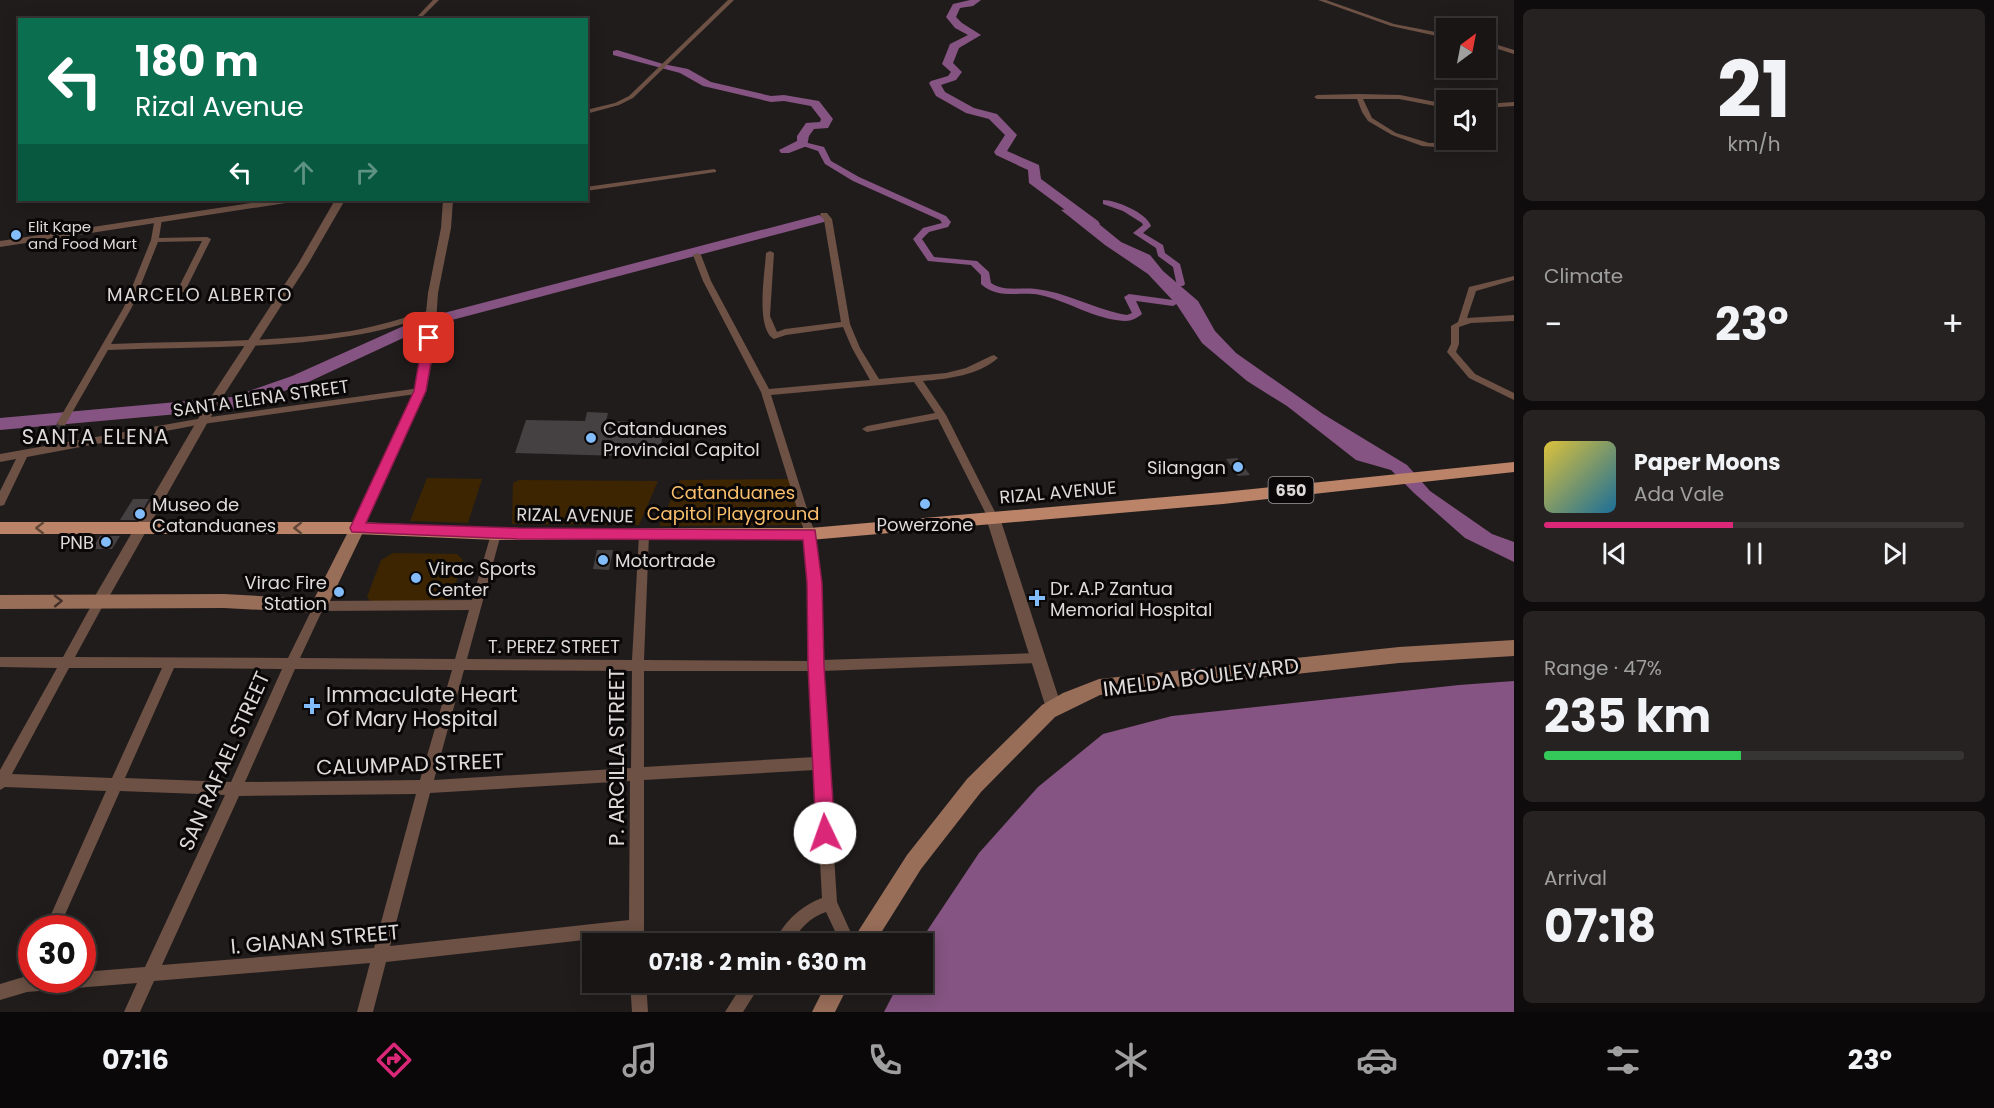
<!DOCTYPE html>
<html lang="en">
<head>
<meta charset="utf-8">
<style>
	:root { --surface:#191515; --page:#262222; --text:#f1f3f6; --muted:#9f9fa0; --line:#373434; --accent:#db2777 }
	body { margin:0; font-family:Poppins,sans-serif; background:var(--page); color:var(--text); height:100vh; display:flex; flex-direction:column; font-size:22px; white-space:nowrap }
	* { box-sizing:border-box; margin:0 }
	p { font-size:20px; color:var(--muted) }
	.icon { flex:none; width:33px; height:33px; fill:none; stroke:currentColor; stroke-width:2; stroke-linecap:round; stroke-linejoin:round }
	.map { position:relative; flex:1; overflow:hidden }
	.drawer { display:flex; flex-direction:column; gap:9px; padding:9px; background:#0e0c0c; width:480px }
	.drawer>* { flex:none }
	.banner { position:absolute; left:18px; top:18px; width:570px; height:183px; border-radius:0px; box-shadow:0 3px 15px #0003,0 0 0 2px var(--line); background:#0b6e4f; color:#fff; overflow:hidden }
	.needle { width:39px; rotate:32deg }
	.controls { position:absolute; left:1436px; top:18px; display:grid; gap:12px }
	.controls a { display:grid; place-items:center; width:60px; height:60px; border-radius:0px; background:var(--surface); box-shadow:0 3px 15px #0003,0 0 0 2px var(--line); font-size:30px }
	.speed { position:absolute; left:18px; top:915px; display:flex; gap:12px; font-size:30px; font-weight:700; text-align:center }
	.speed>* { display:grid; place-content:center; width:78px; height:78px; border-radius:50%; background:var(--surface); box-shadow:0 3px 15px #0003,0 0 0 2px var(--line); line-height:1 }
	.speed .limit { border:9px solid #d22; background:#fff; color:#111 }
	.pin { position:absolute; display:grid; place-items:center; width:51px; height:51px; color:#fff; margin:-26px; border-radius:12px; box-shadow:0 3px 9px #0006 }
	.me { position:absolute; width:66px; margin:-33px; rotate:357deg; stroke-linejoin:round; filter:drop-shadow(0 0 4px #0008) }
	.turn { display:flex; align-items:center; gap:21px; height:126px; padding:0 18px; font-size:27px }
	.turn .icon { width:78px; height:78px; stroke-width:2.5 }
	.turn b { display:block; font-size:42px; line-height:51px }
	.lanes { display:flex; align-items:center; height:57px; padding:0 18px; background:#0003; justify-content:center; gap:30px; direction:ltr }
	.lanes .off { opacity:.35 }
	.big { font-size:45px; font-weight:700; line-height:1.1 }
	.drawer .widget { flex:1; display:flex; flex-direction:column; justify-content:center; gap:9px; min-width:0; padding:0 21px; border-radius:9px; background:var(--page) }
	.drawer .dial { align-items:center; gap:0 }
	.dial b { font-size:78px; line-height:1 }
	.song { display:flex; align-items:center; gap:18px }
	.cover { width:72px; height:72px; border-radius:9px; background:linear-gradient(135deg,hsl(50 70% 55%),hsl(200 70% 35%)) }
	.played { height:6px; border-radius:3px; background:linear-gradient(90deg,var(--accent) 45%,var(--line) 45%) }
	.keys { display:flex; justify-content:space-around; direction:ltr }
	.heat { display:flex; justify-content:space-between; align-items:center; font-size:33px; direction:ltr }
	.charge { height:9px; border-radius:4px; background:linear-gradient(90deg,#34c759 47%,var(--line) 0) }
	.trip { position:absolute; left:582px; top:933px; width:351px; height:60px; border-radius:0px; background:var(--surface); box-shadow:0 3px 15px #0003,0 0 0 2px var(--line); font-weight:700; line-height:60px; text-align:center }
	.dock { display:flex; height:96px; justify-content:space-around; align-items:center; background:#0a0808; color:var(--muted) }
	.dock .icon { width:42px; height:42px }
	.dock .selected { color:var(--accent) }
	.dock b { font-size:27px; color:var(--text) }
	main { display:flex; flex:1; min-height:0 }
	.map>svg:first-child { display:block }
	.green { fill:#3c2500 }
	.water { fill:#855482 }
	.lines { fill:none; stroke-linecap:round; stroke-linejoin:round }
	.canal { fill:#855482; fill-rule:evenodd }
	.river { fill:#855482; fill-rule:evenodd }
	.building { fill:#454042 }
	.minor-tunnel { stroke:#3d3838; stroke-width:9; stroke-dasharray:9 4.5; stroke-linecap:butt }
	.minor { fill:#6c5144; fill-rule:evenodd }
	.tertiary { fill:#6c5144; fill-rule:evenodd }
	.secondary { fill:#986e59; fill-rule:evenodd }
	.primary { fill:#bb8469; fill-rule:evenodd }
	.oneway { stroke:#624638 }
	.oneway2 { stroke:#423028 }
	.route { fill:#db2777; stroke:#8e194d; stroke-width:1.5 }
	.poi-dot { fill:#82bcfa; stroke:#090707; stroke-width:2 }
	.labels { text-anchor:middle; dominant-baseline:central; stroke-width:6; stroke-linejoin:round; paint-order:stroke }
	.far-poi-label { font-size:15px; fill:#dedada; stroke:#090707; text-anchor:start }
	.shield { fill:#090707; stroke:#9e9b9b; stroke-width:1.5 }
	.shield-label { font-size:16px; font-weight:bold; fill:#dedada }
	.far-quarter-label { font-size:18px; letter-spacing:1.5px; fill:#dedada; stroke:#090707 }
	.street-label { font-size:18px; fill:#dedada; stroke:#090707 }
	.poi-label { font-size:18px; fill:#dedada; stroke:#090707; text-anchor:start }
	.park-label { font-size:18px; fill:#fbc06d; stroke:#090707 }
	.quarter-label { font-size:21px; letter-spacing:1.5px; fill:#dedada; stroke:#090707 }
	.near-street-label { font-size:21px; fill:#dedada; stroke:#090707 }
	.near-poi-label { font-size:21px; fill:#dedada; stroke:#090707; text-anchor:start }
</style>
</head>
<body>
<main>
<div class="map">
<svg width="1514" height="1012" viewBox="0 0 1514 1012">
	<rect width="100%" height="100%" fill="#211c1c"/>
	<path class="green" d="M427,478L482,479L468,523L410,521Z
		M790,479L803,525L659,526L680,480Z
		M519,480L658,481L639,525L512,524L513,483Z
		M393,553L457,554L463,560L452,597L443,604L372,603L367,597L381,560Z"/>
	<path class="water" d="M1078,207L1121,242L1150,255L1163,271L1198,301L1215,331L1236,353L1323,414L1407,465L1430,491L1492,534L1514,542V562L1465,538L1414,493L1391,470L1356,460L1287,406L1247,381L1202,343L1177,305L1148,274L1105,245L1061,210Z
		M1514,681V1012H884L899,983L922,982V944L919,943L979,853L1038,787L1103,734L1172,716L1459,685Z"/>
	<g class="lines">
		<path class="canal" d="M800,141L824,147L831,161L859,177L946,216L951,222L948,227L929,232L922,239L934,257L977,261L989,272L991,283C1005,292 1020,287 1036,289C1065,292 1093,308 1121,314L1127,315L1132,313L1124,297L1129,294L1173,300L1178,303L1173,306L1136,301L1142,314C1137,318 1132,321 1125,321C1096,320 1068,301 1040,295C1020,291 998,300 981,284V275L971,265L928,261L913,239L923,228L942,223L940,220L853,181L825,164L818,151L800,145Z
			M1103,200C1116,200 1147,213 1151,226L1143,233L1163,245L1165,253L1180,264L1185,284L1183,286H1177L1173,267L1158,256L1156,248L1133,233L1143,225L1142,223L1123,211L1103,204Z"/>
		<path class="river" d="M970,0H981L973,6L960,8L956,17L962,23L981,35L959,48L953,63L962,72L956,80L941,85L945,92L974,108L997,114L1017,135L1007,151L1039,165L1041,179L1098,221L1100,224L1098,227H1088L1029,183L1028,170L996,155L994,152L1005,135L989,119L966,113L936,96L929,83L931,81L948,76L951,72L942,64L950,44L968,35L955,28L946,17L953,4Z
			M617,50L663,64L688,69L711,82L771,96L784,95L819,101L833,119L828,128L814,129L809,136L807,146L789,153H781L779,150L797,141V136L806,123L820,122L821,119L811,106L784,101L771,102L703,86L680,73L613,55V51Z
			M819,215L826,219L824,222L429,326L304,384L234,409L0,430V418L232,397L292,376L417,320Z"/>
	</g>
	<path class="building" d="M587,412L608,413L606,421L665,423L659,457L515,453L526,420L585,421Z
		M1237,458L1250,475L1238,476L1226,459Z
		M133,499H149L137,520H120Z
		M100,536H120L112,549H92Z
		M597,550H613L609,570L593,569Z"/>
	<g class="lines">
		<path class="minor-tunnel" d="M53,444L62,423"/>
		<path class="minor" d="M433,0H439L419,20H414Z
			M728,0H734L633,98L619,105L586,114V110L615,103L629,96Z
			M1318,0H1326L1394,24L1446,34V38L1391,26Z
			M1485,41L1514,50V54L1485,45Z
			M1359,94L1400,95L1446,104V108L1399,99H1363L1372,118L1396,133L1429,143L1459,142L1477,150L1474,152L1454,145L1436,147L1422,146L1392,135L1368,121L1362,112L1357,99H1317L1314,97L1317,95Z
			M1514,102V106L1485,108V104Z
			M714,169L716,170V172L586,191V187Z
			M821,213H827L832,219L850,324L860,348L879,379L946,373L966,368L991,356L994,355L998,358C979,375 948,379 923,381L946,415L998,518L997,521H989L988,518L938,419L867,432L862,429L867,426L935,413L914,382L771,395L815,534L821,583L822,660L1039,653L1043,654L1045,658L1043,662L1039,663L822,671L837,902L856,944H841L826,912C810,917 800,929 790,944H774C783,922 801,906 822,898L815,770L644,780V944H628L629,935L386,962L373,1012H357L370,963L154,981L140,1012H124L137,983L27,992L0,1000V984L27,976H32V980H82V972L145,967L225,795L120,791L59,928H45L106,791L5,787L0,790V770L57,668L0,667V657H63L96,597L100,595L104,597L106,600L75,657L288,658L315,603L319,601L472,600L491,534L492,531H500L501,534L467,659L632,660L639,535L640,532H648L649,535L644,660L810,661L809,583L805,534L761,392L703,281L693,255L697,253L701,255L711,281L769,389L870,380L852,348L843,327L786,335L774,339C755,328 765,273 766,253L770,251L774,253L770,316L777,332L785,329L841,322L824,220L820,215ZM469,610L455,659L300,658L322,611ZM69,668H162L112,778L12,774ZM174,668L282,669L231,782L125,778ZM295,669L452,670L420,780L245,782ZM464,670L632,671L631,768L434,780ZM644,671H810L815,757L644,767ZM630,781L629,920L390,946L430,793ZM416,794L374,948L162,965L239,796Z
			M155,217L162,219L159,238L207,237L211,239L185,291L181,293L177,291L202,241L158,242L132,307L111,344C191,341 272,343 351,331C378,326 404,318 431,310L435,313L434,315C406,323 379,332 350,336C270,349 189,347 108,350L65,425H59L57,423L124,307L151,240Z
			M1514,276V280L1476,291L1467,318L1514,315V321L1471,323L1459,327V344L1456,352L1475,374L1514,393V400L1469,378L1447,352L1451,344V326L1458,322L1469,287Z
			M420,388L423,389L425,391L423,393L203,424L27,457L4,505L0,506V491L16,459L0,462V454L203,418Z
			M630,982H646L648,1012H632Z
			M744,982H762L743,1012H725Z"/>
		<path class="tertiary" d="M271,200H291L286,203L0,247V241Z
			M335,200H345L308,264L218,404L105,604L100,606L95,604L93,600L95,596L209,400L298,264Z
			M443,200H453L451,228L438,293L434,352L426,391L364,528L362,532H352L350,528L414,391L422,352L428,293L441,228Z
			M993,513L998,514L1000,518L1062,708L1060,713L1054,716L1048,713L1046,708L986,518L988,514Z"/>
		<path class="secondary" d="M357,522L362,524L365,528L325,611L319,613L224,608L0,609V595L224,594L314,599L352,524Z
			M1514,640V656L1399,663L1100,695L1055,717L981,792L921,869L874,944H850L907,855L967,779L1042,705L1063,693L1099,679L1399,647Z
			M827,982H850L835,1012H812Z"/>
		<path class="primary" d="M1514,462V472L1223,504L810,540H496L357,534H0V522H357L496,528H810L1223,492Z"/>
	</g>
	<defs><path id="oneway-chevron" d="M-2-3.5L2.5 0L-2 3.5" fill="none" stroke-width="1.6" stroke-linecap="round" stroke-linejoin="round" transform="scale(1.5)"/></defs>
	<g class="oneway">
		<use href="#oneway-chevron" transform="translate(40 528) rotate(180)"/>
		<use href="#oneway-chevron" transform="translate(298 528) rotate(-180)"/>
	</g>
	<use class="oneway2" href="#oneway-chevron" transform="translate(58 601) rotate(-1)"/>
	<path class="route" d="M429,334L435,338L426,391L366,523L518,528L815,530L822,583L824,666L835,833L832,840L825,842L819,840L816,833L808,666L807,583L803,540L518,539L352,532L350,528L414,391L423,338Z"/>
	<g class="poi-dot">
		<circle cx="16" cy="235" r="6"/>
		<circle cx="591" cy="438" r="6"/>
		<circle cx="1238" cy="467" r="6"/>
		<circle cx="925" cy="504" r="6"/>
		<circle cx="140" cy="514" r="6"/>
		<circle cx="106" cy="542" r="6"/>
		<circle cx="603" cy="560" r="6"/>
		<circle cx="416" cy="578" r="6"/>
		<circle cx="339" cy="592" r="6"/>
		<path d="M1034 589h6v6h6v6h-6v6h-6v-6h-6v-6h6z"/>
		<path d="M309 697h6v6h6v6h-6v6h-6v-6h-6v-6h6z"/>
	</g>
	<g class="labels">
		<g class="far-poi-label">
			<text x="28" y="226">Elit Kape<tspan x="28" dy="17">and Food Mart</tspan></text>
		</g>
		<rect class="shield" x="1268.5" y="477" width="45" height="26" rx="4.5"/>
		<g class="shield-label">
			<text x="1291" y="490">650</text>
		</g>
		<g class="far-quarter-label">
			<text x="200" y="294">MARCELO ALBERTO</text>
		</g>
		<g class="street-label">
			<text transform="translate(261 398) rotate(-8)">SANTA ELENA STREET</text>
			<text transform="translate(1058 492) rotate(-5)">RIZAL AVENUE</text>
			<text transform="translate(575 515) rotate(1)">RIZAL AVENUE</text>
			<text x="554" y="646">T. PEREZ STREET</text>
		</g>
		<g class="poi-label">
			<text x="603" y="428">Catanduanes<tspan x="603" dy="21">Provincial Capitol</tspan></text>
			<text x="1226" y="467" text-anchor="end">Silangan</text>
			<text x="152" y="504">Museo de<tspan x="152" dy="21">Catanduanes</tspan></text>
			<text x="925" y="524" text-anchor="middle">Powerzone</text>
			<text x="94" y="542" text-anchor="end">PNB</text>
			<text x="615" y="560">Motortrade</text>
			<text x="428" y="568">Virac Sports<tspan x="428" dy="21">Center</tspan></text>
			<text x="327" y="582" text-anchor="end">Virac Fire<tspan x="327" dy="21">Station</tspan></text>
			<text x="1050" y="588">Dr. A.P Zantua<tspan x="1050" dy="21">Memorial Hospital</tspan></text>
		</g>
		<g class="park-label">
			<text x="733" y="492">Catanduanes<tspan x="733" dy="21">Capitol Playground</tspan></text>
		</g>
		<g class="quarter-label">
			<text x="96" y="436">SANTA ELENA</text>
		</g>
		<g class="near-street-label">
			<text transform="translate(1201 677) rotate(-7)">IMELDA BOULEVARD</text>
			<text transform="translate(616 757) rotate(-90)">P. ARCILLA STREET</text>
			<text transform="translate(224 761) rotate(-66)">SAN RAFAEL STREET</text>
			<text transform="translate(410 764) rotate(-2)">CALUMPAD STREET</text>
			<text transform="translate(315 939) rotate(-5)">I. GIANAN STREET</text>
		</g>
		<g class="near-poi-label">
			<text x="326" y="694">Immaculate Heart<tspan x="326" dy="24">Of Mary Hospital</tspan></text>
		</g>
	</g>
</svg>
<div class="controls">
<a><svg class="needle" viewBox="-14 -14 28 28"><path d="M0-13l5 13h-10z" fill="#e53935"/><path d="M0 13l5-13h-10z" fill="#9f9fa0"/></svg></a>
<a><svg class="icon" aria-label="sound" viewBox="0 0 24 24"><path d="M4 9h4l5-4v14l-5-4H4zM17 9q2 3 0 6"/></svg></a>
</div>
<div class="speed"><div class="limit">30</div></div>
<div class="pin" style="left:429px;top:338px;background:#d93025"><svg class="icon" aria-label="arrive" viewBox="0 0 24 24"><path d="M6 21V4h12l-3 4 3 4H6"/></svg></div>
<svg class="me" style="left:825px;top:833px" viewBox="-20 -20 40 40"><circle r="19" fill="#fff"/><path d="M0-13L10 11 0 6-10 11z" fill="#db2777"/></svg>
<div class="trip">07:18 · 2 min · 630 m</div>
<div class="banner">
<div class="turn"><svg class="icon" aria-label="left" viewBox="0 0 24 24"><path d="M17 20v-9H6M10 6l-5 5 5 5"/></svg><div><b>180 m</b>Rizal Avenue</div></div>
<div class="lanes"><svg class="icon" aria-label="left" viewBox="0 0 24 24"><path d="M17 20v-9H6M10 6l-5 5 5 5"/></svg><svg class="icon off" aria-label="ahead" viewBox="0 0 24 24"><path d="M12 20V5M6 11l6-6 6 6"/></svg><svg class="icon off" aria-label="right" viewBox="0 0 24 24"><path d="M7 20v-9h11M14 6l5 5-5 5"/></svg></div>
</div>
</div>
<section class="drawer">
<div class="widget dial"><b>21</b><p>km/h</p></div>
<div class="widget"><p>Climate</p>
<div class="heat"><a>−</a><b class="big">23°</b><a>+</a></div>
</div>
<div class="widget">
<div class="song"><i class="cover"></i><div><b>Paper Moons</b><p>Ada Vale</p></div></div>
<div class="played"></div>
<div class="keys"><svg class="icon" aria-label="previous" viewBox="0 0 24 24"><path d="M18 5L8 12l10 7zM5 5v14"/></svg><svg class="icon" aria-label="pause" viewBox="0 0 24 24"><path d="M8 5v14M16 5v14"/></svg><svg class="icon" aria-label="next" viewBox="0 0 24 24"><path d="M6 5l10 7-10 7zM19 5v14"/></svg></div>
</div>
<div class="widget"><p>Range · 47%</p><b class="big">235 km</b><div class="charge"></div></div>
<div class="widget"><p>Arrival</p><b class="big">07:18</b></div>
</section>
</main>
<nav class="dock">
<b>07:16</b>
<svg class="icon selected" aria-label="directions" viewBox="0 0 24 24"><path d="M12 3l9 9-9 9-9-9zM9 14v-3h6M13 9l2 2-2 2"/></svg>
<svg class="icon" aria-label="music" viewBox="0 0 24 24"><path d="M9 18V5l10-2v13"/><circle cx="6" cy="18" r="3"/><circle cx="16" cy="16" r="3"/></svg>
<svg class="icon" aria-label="phone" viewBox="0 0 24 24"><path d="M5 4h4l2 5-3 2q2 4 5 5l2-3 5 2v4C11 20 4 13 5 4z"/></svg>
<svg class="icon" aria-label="climate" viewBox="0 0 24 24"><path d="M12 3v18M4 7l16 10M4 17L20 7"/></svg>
<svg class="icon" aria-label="car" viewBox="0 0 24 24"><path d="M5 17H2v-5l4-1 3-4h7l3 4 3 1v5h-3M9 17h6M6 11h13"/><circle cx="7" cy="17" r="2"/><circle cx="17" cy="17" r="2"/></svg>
<svg class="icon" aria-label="filters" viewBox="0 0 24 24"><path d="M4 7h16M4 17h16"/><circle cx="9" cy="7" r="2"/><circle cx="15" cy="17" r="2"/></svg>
<b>23°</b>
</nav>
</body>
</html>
